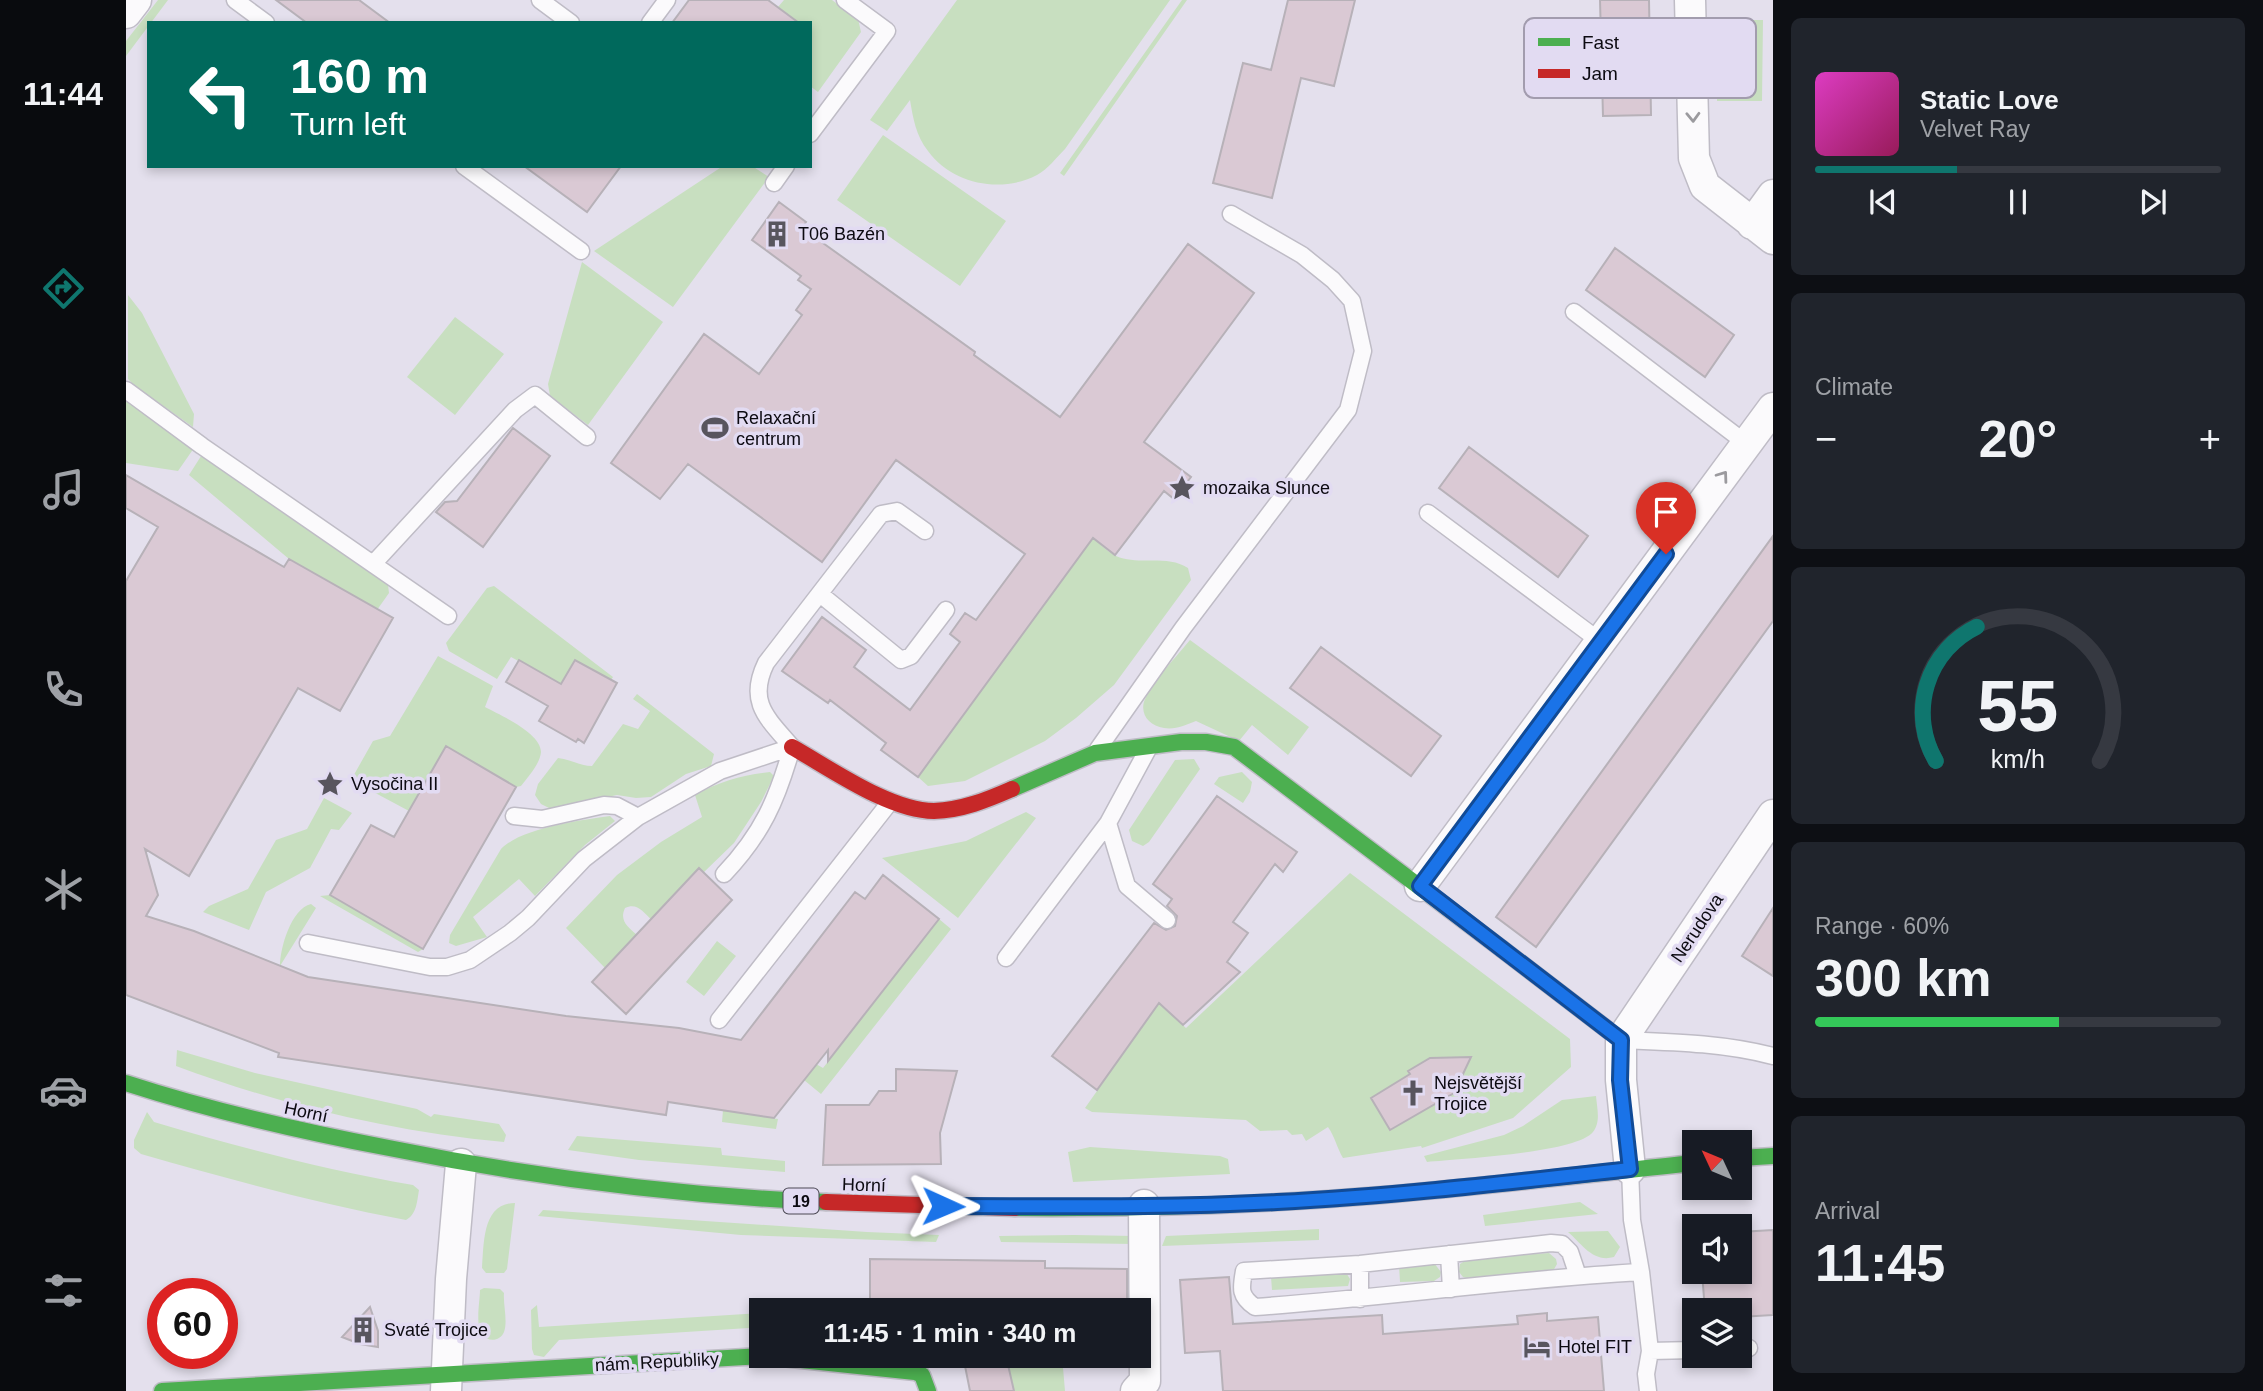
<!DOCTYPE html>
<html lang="en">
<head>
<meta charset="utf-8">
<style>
	:root { --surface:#171b24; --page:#20242c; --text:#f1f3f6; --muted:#9ea1a6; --line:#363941; --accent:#0f766e }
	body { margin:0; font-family:Arial,sans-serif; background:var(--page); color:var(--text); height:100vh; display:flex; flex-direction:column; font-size:26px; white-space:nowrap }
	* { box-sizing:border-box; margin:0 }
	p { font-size:23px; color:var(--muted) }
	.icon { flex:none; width:38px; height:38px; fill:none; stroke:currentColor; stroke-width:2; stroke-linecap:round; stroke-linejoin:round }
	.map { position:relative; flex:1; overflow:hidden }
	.drawer { display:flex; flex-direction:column; gap:18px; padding:18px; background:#0d0f14; width:490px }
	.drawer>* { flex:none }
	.guide { position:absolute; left:21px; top:21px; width:665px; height:147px; border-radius:0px; box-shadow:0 4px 10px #0003; background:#00695c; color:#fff; overflow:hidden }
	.needle { width:46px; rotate:314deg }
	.fabs { position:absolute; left:1556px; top:1130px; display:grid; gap:14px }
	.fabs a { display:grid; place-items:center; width:70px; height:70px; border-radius:0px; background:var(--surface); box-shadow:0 4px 10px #0003; font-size:35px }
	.speed { position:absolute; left:21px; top:1278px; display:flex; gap:14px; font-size:35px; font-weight:700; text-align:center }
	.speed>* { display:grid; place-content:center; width:91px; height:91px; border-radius:50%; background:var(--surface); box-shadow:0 4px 10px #0003; line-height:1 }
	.speed .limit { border:10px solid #d22; background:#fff; color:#111 }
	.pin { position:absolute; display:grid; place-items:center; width:60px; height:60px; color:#fff; margin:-72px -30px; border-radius:50% 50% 50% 0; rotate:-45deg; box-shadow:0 0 7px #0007 }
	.pin .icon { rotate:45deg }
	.me { position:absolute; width:77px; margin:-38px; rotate:91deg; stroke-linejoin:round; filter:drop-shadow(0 0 5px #0008) }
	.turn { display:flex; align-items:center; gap:24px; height:147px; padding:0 28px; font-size:32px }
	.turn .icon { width:91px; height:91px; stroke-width:2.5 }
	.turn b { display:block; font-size:49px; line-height:60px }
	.big { font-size:52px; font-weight:800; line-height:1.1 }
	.drawer .widget { flex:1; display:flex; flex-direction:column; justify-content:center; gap:10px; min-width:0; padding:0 24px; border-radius:10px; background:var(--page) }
	.drawer .dial { align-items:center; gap:0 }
	.dial svg { height:182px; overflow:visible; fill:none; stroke:var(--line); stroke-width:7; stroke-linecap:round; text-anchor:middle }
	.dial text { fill:var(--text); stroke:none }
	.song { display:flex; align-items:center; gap:21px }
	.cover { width:84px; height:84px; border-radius:10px; background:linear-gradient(135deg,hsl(310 70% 55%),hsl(330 70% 35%)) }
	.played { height:7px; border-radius:4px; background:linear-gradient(90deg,var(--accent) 35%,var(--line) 35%) }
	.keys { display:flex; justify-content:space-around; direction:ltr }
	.heat { display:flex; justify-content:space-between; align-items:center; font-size:38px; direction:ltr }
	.charge { height:10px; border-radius:5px; background:linear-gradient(90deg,#34c759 60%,var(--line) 0) }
	.trip { position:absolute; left:623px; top:1298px; width:402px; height:70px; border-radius:0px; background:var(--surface); box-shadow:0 4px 10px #0003; font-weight:800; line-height:70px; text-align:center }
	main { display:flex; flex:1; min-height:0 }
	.dock { display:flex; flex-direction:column; width:126px; justify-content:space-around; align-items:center; background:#090b0e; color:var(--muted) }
	.dock .icon { width:49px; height:49px }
	.dock .current { color:var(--accent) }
	.dock b { font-size:32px; color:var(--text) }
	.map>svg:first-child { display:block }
	.green { fill:#c8dfc0 }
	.building { fill:#dac9d4; stroke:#b7b1b8; stroke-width:2 }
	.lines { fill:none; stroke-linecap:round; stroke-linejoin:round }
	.lane-casing { stroke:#bfbcc6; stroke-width:19 }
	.street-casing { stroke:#bfbcc6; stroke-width:33 }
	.fast-casing { stroke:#bfbcc6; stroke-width:19 }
	.jam-casing { stroke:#bfbcc6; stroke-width:19 }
	.lane { stroke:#fbfafc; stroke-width:16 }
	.street { stroke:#fbfafc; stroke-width:30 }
	.fast { stroke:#4caf50; stroke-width:16 }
	.jam { stroke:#c62828; stroke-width:16 }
	.oneway { stroke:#9b9a9e }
	.route-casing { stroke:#114b97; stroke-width:18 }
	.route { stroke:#1a73e8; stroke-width:12 }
	.labels { text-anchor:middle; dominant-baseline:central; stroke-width:7; stroke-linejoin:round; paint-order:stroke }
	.shield { fill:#e2dbf2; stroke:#4c4954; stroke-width:2 }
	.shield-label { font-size:16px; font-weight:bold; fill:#0c0a11 }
	.poi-label { font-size:18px; fill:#0c0a11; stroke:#e2dbf2; text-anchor:start }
	.street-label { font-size:18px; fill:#0c0a11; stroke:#e2dbf2 }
	.key { fill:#e2dbf2; stroke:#a29cae; stroke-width:2 }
	.key-label { font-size:19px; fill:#0c0a11 }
</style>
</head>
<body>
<main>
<nav class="dock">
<b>11:44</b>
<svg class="icon current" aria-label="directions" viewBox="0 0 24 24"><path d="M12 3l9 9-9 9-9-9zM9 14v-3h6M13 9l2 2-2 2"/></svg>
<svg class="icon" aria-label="music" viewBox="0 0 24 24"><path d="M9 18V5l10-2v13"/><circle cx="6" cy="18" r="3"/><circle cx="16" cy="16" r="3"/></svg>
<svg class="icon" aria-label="phone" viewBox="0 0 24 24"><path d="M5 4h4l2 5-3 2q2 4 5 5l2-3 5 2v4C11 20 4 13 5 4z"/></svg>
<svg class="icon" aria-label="climate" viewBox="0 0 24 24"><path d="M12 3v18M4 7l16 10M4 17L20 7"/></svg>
<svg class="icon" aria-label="car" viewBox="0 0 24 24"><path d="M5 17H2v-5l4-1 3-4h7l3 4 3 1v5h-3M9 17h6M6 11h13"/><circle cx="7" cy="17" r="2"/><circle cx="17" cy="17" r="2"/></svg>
<svg class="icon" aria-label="filters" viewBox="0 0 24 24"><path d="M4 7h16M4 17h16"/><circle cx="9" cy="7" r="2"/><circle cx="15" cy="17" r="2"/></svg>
</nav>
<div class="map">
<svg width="1647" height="1391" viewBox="0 0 1647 1391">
	<rect width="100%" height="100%" fill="#e4e0ed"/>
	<path class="green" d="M32,0H42L0,56V41Z
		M658,0H706L732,19L735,32L692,92L684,86V23H673L652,7Z
		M831,0H1044L939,149C930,158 922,169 911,175C875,194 826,184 802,151C790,136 787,118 784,100L761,131L744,120Z
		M1056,0H1061L938,176L934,173Z
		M1591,20H1637L1636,101H1591Z
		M757,135L880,221L834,286L711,200Z
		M597,166H626L643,177L547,307L468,251Z
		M456,262L537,322L462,425L424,396L422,384Z
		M2,295L16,313L68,414L67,427L9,386L2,379Z
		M329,317L378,354L329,415L281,377Z
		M0,401L68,448L52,471L0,463Z
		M77,453L262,585L263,593L251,610L163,559L63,475Z
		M967,538C974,544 982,552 990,556C1013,566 1041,554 1062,568L1065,580L988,685L950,718L919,741L839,781L802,786L792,777Z
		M368,586L487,677L485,680L449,660L435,684L385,657L371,679L323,651L320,643L361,588Z
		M1064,640L1183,727L1162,755L1126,725L1113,741L1070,721C1060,725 1049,730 1038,728C1022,726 1012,712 1020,697C1028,680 1051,656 1064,640Z
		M312,656L367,686L359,707C374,715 415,733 415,752C414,764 402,777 395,786L390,787L320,747L283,811L225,780L247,741L264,736Z
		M511,694L588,754L585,766L560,774L525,797L510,798L491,795L425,809L415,804L409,795L412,784L432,758C444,759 454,766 466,766L497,724L512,729L524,711L507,699Z
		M1068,759L1074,769L1023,842L1017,846L1006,841L1003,830L1049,760Z
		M644,772L648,776L635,802L608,843L577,873L572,869L526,920C517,912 511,902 499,908C493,921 502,927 511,935L479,968L440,928L491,875L535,842L576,817L569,795C594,781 617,775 644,772Z
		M1116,772L1126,782L1124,792L1117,803L1088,784L1093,777Z
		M198,798L226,813L213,830L205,829L184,868L140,892L123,930L77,912L83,906L122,889L150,840L181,829Z
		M900,812L910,818L832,918L756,858L840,841Z
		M484,816L489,821L459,845L409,896L393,879L347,917L361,937L330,946L323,943L324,935L375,849C395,828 455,820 484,816Z
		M1224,873L1444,1039L1445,1067L1387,1118L1296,1148L1295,1146L1217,1158C1211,1148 1209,1137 1202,1127L1180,1141L1176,1134L1166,1135L1161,1130L1134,1131L1120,1120L966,1112L959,1108L1033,1003L1060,1028Z
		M204,895L297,949L292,952L194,896Z
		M185,904L190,908L154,966C154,948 165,909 185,904Z
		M813,919L825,929L695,1094L678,1080L690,1064L697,1068Z
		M591,941L610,956L578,996L560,982Z
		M51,1050L129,1073L291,1109L305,1117L308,1114L373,1124L380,1135L378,1142C267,1132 155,1105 50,1066Z
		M1470,1096C1471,1108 1475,1122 1467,1132C1450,1153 1332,1159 1301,1162L1298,1156L1378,1135L1397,1126L1436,1100Z
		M597,1110L652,1119L650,1129L596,1122Z
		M21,1112L28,1122C113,1147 199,1170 287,1185L293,1190C291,1201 291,1214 280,1220C190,1203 103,1179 15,1154L8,1148V1140Z
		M451,1136L595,1148L596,1155L659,1161V1172L513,1160L442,1150Z
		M964,1147L1094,1156L1102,1159L1104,1174L947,1182L942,1152Z
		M1454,1202L1472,1214L1359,1226L1357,1215Z
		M389,1203L381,1269L378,1273H360L356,1268C358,1244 356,1203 389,1203Z
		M417,1210L741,1232L813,1235L810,1242L615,1235L412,1216Z
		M1193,1229V1240L1036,1246L1040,1236Z
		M1482,1231L1494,1247L1488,1257C1467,1263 1456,1244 1442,1232Z
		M948,1235L1009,1236L1008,1244L875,1242L873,1236Z
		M1423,1253L1430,1259L1431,1264L1427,1271L1344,1279L1337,1277L1333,1272L1334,1264L1342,1259Z
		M1308,1263L1315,1272L1314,1277L1308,1281L1274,1282L1273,1265Z
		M1219,1271L1224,1279L1222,1286L1146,1290L1145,1277Z
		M358,1288L374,1289L378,1293C377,1305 382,1321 378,1332C374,1342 361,1342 356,1334C349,1324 354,1301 354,1290Z
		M411,1305L413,1327L635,1313V1345H632L628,1329L623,1328L433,1340L418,1357L408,1355L406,1349L405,1310Z
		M880,1356H936L939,1391H888Z"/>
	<path class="building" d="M150,0H233L264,23H181Z
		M563,0H642L673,23H546Z
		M1162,0H1229L1208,86L1175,78L1146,198L1087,183L1117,63L1145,70Z
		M1474,0H1523L1525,115L1477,116Z
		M398,166H495L461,212Z
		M653,202L680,222L676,228L849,352L848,355L934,417L1062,244L1128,293L1018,442L1065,477L1048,499L1038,491L989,555L967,538L792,777L755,750L760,743L704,700L702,703L656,671L696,617L740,650L728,667L784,710L834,642L824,634L839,613L850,620L899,554L770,460L696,562L562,464L534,499L485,463L578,334L633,374L676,315L670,310L685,289L672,280L675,276L626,240Z
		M1489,248L1608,335L1579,377L1460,290Z
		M387,428L424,456L357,547L310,512L319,502L331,501Z
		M1343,447L1462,536L1432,577L1313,488Z
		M0,475L158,567L163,559L267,618L214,711L172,688L63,876L19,849L32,895L20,916L68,931L182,977L440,1016L553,1028L615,1040L729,892L739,899L757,875L813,919L702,1061V1050L648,1118L542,1102L540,1115L152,1057L153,1053L0,995V581L32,527L0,508Z
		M1647,536V621L1410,947L1370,917Z
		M1195,647L1315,736L1285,776L1164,688Z
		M393,660L435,684L449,660L491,683L458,743L452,739L450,742L413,721L422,706L380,682Z
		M320,746L390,787L297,949L204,895L245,825L268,837Z
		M1091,796L1171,852L1157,872L1149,864L1107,922L1122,933L1101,962L1114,972L1057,1025L1033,1003L971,1090L926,1056L1028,923L1040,930L1049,926L1051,916L1041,906L1046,899L1027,884Z
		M573,868L606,900L500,1014L466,982Z
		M1647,908V976L1616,956Z
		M1345,1057L1328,1093L1264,1130L1245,1098L1284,1074L1282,1071L1304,1058Z
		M770,1069L831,1071L814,1133L815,1164L697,1165L700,1105H743L753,1091H770Z
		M1647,1230V1315L1614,1317V1311H1579L1576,1272H1614V1232Z
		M744,1259L919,1261V1268L1001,1269V1311H744Z
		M1103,1277L1107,1324L1256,1315L1257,1334L1392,1324L1391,1316L1421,1313V1321L1472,1317L1478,1391H1097L1094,1351L1059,1353L1054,1280Z
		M244,1307L252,1331V1347L234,1344L216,1337Z
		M837,1356H880L888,1391H844Z"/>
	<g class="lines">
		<g class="lane-casing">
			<path id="lane" d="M109,0L140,23
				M414,0L445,23
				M524,23L541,0
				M684,134L761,31L719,0
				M338,166L455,251
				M648,183L660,166
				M1448,312L1621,444
				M0,390L76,446L322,616
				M1302,513L1475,642
				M247,564L389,410L409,395L461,437
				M694,594L775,660L785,656L820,610
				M666,747C641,718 621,702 640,663L755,514L771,511L799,531
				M972,749L1057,628L1222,410L1237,351L1226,301L1207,280L1176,255L1105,214
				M388,816L416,819L478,805L491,806L512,817
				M982,823L1001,886L1041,920
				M598,874C636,834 651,800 666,747
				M182,943L304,967H321L344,960L384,933L402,918L458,859L512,817L594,771L666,747
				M880,958L982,823L1022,749
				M593,1020L764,802
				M1495,1040C1546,1042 1597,1043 1647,1056
				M1504,1169L1506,1220L1515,1272L1524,1351L1520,1374L1522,1391
				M1323,1254L1325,1289
				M1234,1264V1299
				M1452,1276L1444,1252L1436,1244L1425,1243L1234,1264L1118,1271C1115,1288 1113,1296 1129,1307C1258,1298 1386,1279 1515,1272
				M1614,1348H1623
				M1524,1351L1568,1350"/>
		</g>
		<g class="street-casing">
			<path id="street" d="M1564,0L1568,158L1579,186L1647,239
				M0,13L10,0
				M1626,224L1647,195
				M1294,886L1647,408
				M1504,1169L1495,1080V1040L1647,815
				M320,1391L325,1279L335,1164
				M1010,1391L1019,1381L1018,1205"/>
		</g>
		<g class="fast-casing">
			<path id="fast" d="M886,789L969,753L1055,742H1080L1108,747L1376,949
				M0,1083C86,1111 174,1131 263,1148C406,1177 553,1196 700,1202
				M1614,1158L1647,1156
				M889,1208C1011,1209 1134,1205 1256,1195C1360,1186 1464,1174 1568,1163
				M36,1391L636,1356L789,1372L796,1375L802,1391"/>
		</g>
		<g class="jam-casing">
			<path id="jam" d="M666,747C705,769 764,811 808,811C836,810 861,800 886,789
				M1376,949L1495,1040
				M700,1202L889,1208"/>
		</g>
		<use href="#lane" class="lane"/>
		<use href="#street" class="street"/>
		<use href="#fast" class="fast"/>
		<use href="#jam" class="jam"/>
	</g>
	<defs><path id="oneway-chevron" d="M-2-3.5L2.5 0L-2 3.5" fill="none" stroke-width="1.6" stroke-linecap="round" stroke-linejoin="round" transform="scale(1.75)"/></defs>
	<g class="oneway">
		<use href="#oneway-chevron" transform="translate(1567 117) rotate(88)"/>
		<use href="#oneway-chevron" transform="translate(1597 476) rotate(-54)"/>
	</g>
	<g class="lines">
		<g class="route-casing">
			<path id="route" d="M817,1206C928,1206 1040,1208 1151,1202C1269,1196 1387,1182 1504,1169L1494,1080L1495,1040L1294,886L1540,554"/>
		</g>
		<use href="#route" class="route"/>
	</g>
	<defs>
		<g id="building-bare" transform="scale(2.1)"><path d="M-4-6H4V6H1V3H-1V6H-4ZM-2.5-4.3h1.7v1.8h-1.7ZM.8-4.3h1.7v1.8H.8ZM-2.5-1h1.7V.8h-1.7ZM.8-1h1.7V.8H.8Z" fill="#58555e" stroke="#e2dbf2" stroke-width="2.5" paint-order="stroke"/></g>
		<g id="stadium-bare" transform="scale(2.1)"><path d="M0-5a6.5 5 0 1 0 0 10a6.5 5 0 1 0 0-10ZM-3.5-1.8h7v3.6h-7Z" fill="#58555e" stroke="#e2dbf2" stroke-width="2.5" paint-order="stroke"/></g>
		<g id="sight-bare" transform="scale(2.1)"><path d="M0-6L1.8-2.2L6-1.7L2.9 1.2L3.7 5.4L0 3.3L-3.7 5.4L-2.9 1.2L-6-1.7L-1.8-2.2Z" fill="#58555e" stroke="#e2dbf2" stroke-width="2.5" paint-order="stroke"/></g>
		<g id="church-bare" transform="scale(2.1)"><path d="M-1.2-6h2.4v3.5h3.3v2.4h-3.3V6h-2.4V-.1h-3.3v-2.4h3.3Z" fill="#58555e" stroke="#e2dbf2" stroke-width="2.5" paint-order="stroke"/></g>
		<g id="hotel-bare" transform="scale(2.1)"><path d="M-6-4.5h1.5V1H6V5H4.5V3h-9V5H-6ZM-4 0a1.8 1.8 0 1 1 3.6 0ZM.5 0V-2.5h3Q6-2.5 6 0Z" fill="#58555e" stroke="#e2dbf2" stroke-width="2.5" paint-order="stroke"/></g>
	</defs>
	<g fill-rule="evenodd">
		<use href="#building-bare" x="651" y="234"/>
		<use href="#stadium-bare" x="589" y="428"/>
		<use href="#sight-bare" x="1056" y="488"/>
		<use href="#sight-bare" x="204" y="784"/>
		<use href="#church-bare" x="1287" y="1093"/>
		<use href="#building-bare" x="237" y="1330"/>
		<use href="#hotel-bare" x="1411" y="1347"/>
	</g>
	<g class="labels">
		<rect class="shield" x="657.5" y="1188.5" width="35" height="25" rx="5"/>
		<g class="shield-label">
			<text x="675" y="1201">19</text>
		</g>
		<g class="poi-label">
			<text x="672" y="234">T06 Bazén</text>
			<text x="610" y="418">Relaxační<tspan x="610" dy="21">centrum</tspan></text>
			<text x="1077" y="488">mozaika Slunce</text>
			<text x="225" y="784">Vysočina II</text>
			<text x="1308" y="1083">Nejsvětější<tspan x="1308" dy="21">Trojice</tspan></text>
			<text x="258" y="1330">Svaté Trojice</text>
			<text x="1432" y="1347">Hotel FIT</text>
		</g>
		<g class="street-label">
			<text transform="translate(1571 928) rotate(-56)">Nerudova</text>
			<text transform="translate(180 1112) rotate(12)">Horní</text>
			<text transform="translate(738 1185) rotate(2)">Horní</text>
			<text transform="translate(531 1362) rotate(-3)">nám. Republiky</text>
		</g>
	</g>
	<rect x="1398" y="18" width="232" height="80" rx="10" class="key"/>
	<rect x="1412" y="38" width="32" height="8" fill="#4caf50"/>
	<rect x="1412" y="69" width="32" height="9" fill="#c62828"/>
	<g class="key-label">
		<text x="1456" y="49">Fast</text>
		<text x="1456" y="80">Jam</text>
	</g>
</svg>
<div class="fabs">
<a><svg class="needle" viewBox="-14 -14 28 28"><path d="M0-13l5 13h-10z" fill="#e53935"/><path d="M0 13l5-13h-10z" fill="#9ea1a6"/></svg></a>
<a><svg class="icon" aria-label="sound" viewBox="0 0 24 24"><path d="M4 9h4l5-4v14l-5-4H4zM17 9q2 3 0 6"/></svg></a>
<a><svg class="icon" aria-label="layers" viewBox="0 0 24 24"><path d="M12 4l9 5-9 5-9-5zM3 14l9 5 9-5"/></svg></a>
</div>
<div class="speed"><div class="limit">60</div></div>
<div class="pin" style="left:1540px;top:554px;background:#d93025"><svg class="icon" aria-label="arrive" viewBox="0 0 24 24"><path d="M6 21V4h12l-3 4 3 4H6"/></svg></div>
<svg class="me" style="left:817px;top:1206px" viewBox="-20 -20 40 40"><path d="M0-17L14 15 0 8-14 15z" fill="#1a73e8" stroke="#fff" stroke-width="4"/></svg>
<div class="trip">11:45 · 1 min · 340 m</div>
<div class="guide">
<div class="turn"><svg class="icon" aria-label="left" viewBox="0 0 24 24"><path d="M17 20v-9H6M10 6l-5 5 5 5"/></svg><div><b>160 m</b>Turn left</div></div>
</div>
</div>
<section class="drawer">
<div class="widget">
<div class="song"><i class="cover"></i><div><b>Static Love</b><p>Velvet Ray</p></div></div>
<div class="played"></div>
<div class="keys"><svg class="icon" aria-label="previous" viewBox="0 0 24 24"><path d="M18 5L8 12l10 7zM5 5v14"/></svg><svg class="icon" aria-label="pause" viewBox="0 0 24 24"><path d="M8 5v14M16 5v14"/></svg><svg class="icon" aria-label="next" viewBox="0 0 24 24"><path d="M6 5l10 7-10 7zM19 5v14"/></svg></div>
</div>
<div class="widget"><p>Climate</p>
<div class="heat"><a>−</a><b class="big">20°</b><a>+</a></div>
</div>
<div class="widget dial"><svg viewBox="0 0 100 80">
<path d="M14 69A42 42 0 1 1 86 69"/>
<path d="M14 69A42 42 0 0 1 32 10" stroke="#0f766e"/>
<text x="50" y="56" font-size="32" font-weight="700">55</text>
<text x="50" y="72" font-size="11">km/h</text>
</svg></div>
<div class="widget"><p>Range · 60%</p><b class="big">300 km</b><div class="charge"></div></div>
<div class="widget"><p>Arrival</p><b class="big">11:45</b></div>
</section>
</main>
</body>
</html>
